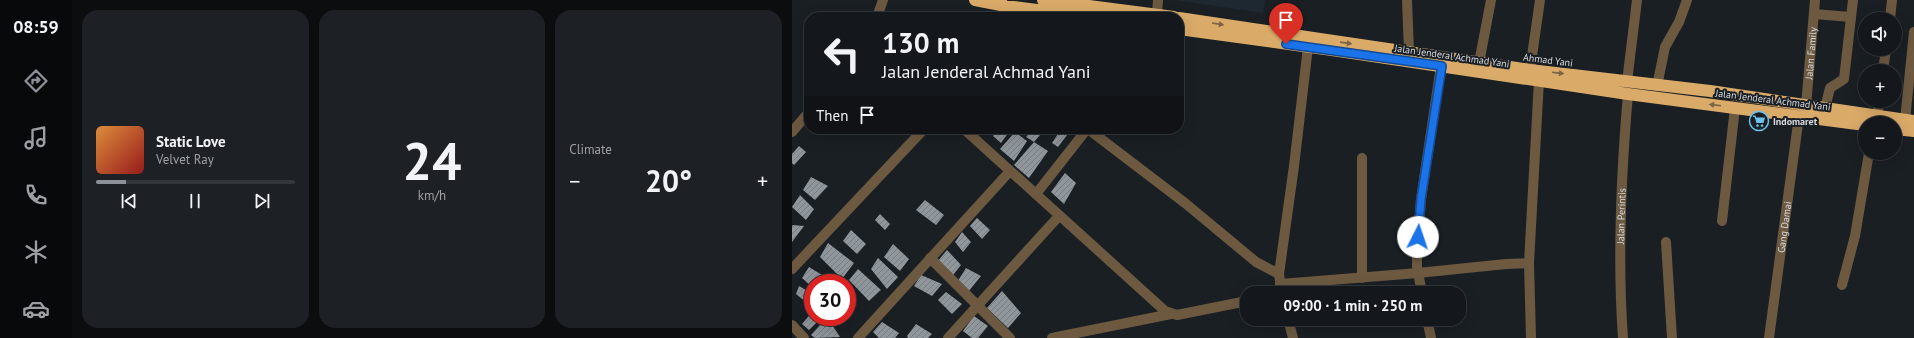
<!DOCTYPE html>
<html lang="en">
<head>
<meta charset="utf-8">
<style>
	:root { --surface:#14171b; --page:#1d2024; --text:#f1f3f6; --muted:#9d9fa3; --line:#33363a; --accent:#8c9099 }
	body { margin:0; font-family:"PT Sans",sans-serif; background:var(--page); color:var(--text); height:100vh; display:flex; flex-direction:column; font-size:15px; white-space:nowrap }
	* { box-sizing:border-box; margin:0 }
	p { font-size:13px; color:var(--muted) }
	.icon { flex:none; width:22px; height:22px; fill:none; stroke:currentColor; stroke-width:2; stroke-linecap:round; stroke-linejoin:round }
	.map { position:relative; flex:1; overflow:hidden }
	.panel { display:flex; flex-direction:column; gap:10px; padding:10px; background:#0b0d0f; width:720px }
	.panel>* { flex:none }
	.top-card { position:absolute; left:12px; top:12px; width:380px; height:122px; border-radius:16px; box-shadow:0 4px 16px #0002,0 0 0 1px var(--line); background:#14171b; color:var(--text); overflow:hidden }
	.buttons { position:absolute; left:1066px; top:12px; display:grid; gap:8px }
	.buttons a { display:grid; place-items:center; width:44px; height:44px; border-radius:50%; background:var(--surface); box-shadow:0 4px 16px #0002,0 0 0 1px var(--line); font-size:20px }
	.speed { position:absolute; left:12px; top:274px; display:flex; gap:8px; font-size:20px; font-weight:700; text-align:center }
	.speed>* { display:grid; place-content:center; width:52px; height:52px; border-radius:50%; background:var(--surface); box-shadow:0 4px 16px #0002,0 0 0 1px var(--line); line-height:1 }
	.speed .limit { border:6px solid #d22; background:#fff; color:#111 }
	.pin { position:absolute; display:grid; place-items:center; width:34px; height:34px; color:#fff; margin:-41px -17px; border-radius:50% 50% 50% 0; rotate:-45deg; box-shadow:0 0 4px #0007 }
	.pin .icon { rotate:45deg }
	.me { position:absolute; width:44px; margin:-22px; rotate:4deg; stroke-linejoin:round; filter:drop-shadow(0 0 3px #0008) }
	.turn { display:flex; align-items:center; gap:14px; height:84px; padding:0 12px; font-size:18px }
	.turn .icon { width:52px; height:52px; stroke-width:2.5 }
	.turn b { display:block; font-size:28px; line-height:34px }
	.then { display:flex; align-items:center; height:38px; padding:0 12px; background:#0003; gap:8px; font-size:15px }
	.big { font-size:30px; font-weight:700; line-height:1.1 }
	.panel .card { flex:1; display:flex; flex-direction:column; justify-content:center; gap:6px; min-width:0; padding:0 14px; border-radius:16px; background:var(--page) }
	.panel .dial { align-items:center; gap:0 }
	.dial b { font-size:52px; line-height:1 }
	.song { display:flex; align-items:center; gap:12px }
	.cover { width:48px; height:48px; border-radius:6px; background:linear-gradient(135deg,hsl(30 70% 55%),hsl(0 70% 35%)) }
	.played { height:4px; border-radius:2px; background:linear-gradient(90deg,var(--accent) 15%,var(--line) 15%) }
	.keys { display:flex; justify-content:space-around; direction:ltr }
	.heat { display:flex; justify-content:space-between; align-items:center; font-size:22px; direction:ltr }
	.panel .tiles { flex:1; display:grid; gap:10px; grid-template-columns:repeat(3,1fr) }
	.trip { position:absolute; left:448px; top:286px; width:226px; height:40px; border-radius:16px; background:var(--surface); box-shadow:0 4px 16px #0002,0 0 0 1px var(--line); font-weight:700; line-height:40px; text-align:center }
	main { display:flex; flex:1; min-height:0 }
	.tabs { display:flex; flex-direction:column; width:72px; justify-content:space-around; align-items:center; background:#08090b; color:var(--muted) }
	.tabs .icon { width:28px; height:28px }
	.tabs .current { color:var(--accent) }
	.tabs b { font-size:18px; color:var(--text) }
	.map>svg:first-child { display:block }
	.built { fill:#1e2831 }
	.building { fill:url(#building-hatch) }
	.lines { fill:none; stroke-linecap:round; stroke-linejoin:round }
	.minor { stroke:#6c5940; stroke-width:10 }
	.highway { stroke:#d9aa68; stroke-width:12 }
	.oneway { fill:#7a6446 }
	.route-casing { stroke:#114b97; stroke-width:10 }
	.route { stroke:#1a73e8; stroke-width:7 }
	.labels { text-anchor:middle; dominant-baseline:central; stroke-width:4; stroke-linejoin:round; paint-order:stroke }
	.street-label { font-size:10px; fill:#d8dbdf; stroke:#1a1f24 }
	.poi-label { font-size:10px; font-weight:bold; fill:#d8dbdf; stroke:#1a1f24; text-anchor:start }
</style>
</head>
<body>
<main>
<nav class="tabs">
<b>08:59</b>
<svg class="icon current" aria-label="directions" viewBox="0 0 24 24"><path d="M12 3l9 9-9 9-9-9zM9 14v-3h6M13 9l2 2-2 2"/></svg>
<svg class="icon" aria-label="music" viewBox="0 0 24 24"><path d="M9 18V5l10-2v13"/><circle cx="6" cy="18" r="3"/><circle cx="16" cy="16" r="3"/></svg>
<svg class="icon" aria-label="phone" viewBox="0 0 24 24"><path d="M5 4h4l2 5-3 2q2 4 5 5l2-3 5 2v4C11 20 4 13 5 4z"/></svg>
<svg class="icon" aria-label="climate" viewBox="0 0 24 24"><path d="M12 3v18M4 7l16 10M4 17L20 7"/></svg>
<svg class="icon" aria-label="car" viewBox="0 0 24 24"><path d="M5 17H2v-5l4-1 3-4h7l3 4 3 1v5h-3M9 17h6M6 11h13"/><circle cx="7" cy="17" r="2"/><circle cx="17" cy="17" r="2"/></svg>
</nav>
<section class="panel">
<div class="tiles">
<div class="card">
<div class="song"><i class="cover"></i><div><b>Static Love</b><p>Velvet Ray</p></div></div>
<div class="played"></div>
<div class="keys"><svg class="icon" aria-label="previous" viewBox="0 0 24 24"><path d="M18 5L8 12l10 7zM5 5v14"/></svg><svg class="icon" aria-label="pause" viewBox="0 0 24 24"><path d="M8 5v14M16 5v14"/></svg><svg class="icon" aria-label="next" viewBox="0 0 24 24"><path d="M6 5l10 7-10 7zM19 5v14"/></svg></div>
</div>
<div class="card dial"><b>24</b><p>km/h</p></div>
<div class="card"><p>Climate</p>
<div class="heat"><a>−</a><b class="big">20°</b><a>+</a></div>
</div>
</div>
</section>
<div class="map">
<svg width="1122" height="338" viewBox="0 0 1122 338">
	<defs>
		<pattern id="building-hatch" width="6" height="6" patternUnits="userSpaceOnUse"><rect width="6" height="6" fill="#8f969c"/><path d="M-1 1l2-2M0 6l6-6M5 7l2-2" fill="none" stroke="#787d81"/></pattern>
	</defs>
	<rect width="100%" height="100%" fill="#1a1f24"/>
	<path class="built" d="M382,0H473L471,13Z"/>
	<path class="building" d="M205,129H219L209,143L201,136L206,130Z
		M226,129H238L234,135Z
		M241,129H253L242,142L234,137Z
		M269,129L278,131L266,147L260,143Z
		M223,132L235,141L222,161L208,149Z
		M242,142L256,151L237,178L222,165Z
		M7,146L14,152L2,165L0,163V154Z
		M273,173L284,183L272,204L259,192Z
		M19,177L36,186L23,200L11,190Z
		M8,195L22,209L14,220L0,207Z
		M133,200L152,215L144,225L124,210Z
		M88,214L98,224L93,230L83,220Z
		M185,218L198,230L190,239L178,226Z
		M1,225L12,226L0,242V226Z
		M59,230L74,244L65,254L51,241Z
		M170,232L179,242L171,252L163,242Z
		M36,243L62,263L50,279L28,257Z
		M101,244L117,259L108,271L92,257Z
		M155,250L169,265L161,275L145,262Z
		M86,258L106,277L95,289L79,269Z
		M17,267L35,278L32,283H21V288L10,278Z
		M174,268L189,276L176,292L164,284Z
		M66,269L89,290L77,301L57,280Z
		M129,275L150,284L140,296L122,286Z
		M7,286L21,294L15,303L4,294Z
		M210,291L229,313L216,328L195,308Z
		M154,292L170,304L160,314L146,300Z
		M21,311V317H30L17,330L10,324Z
		M182,316L196,326L186,338H180L171,331Z
		M35,317L48,337L23,338L19,335Z
		M90,322L107,333L103,338H87L81,332Z
		M124,324L140,334L136,338H116L115,336Z"/>
	<g class="lines">
		<g class="minor">
			<path d="M615,0L617,52"/>
			<path d="M365,14L366,0"/>
			<path d="M1022,14L1059,17"/>
			<path d="M85,17L91,0"/>
			<path d="M212,17L214,6"/>
			<path d="M1098,19L1100,0"/>
			<path d="M687,63L699,0"/>
			<path d="M738,70L748,0"/>
			<path d="M1091,71L1094,49"/>
			<path d="M835,82L845,0"/>
			<path d="M865,86L873,47L887,22L895,0"/>
			<path id="s1" d="M1014,106L1023,0"/>
			<path d="M1033,108L1038,88L1052,79L1061,0"/>
			<path d="M1085,116L1087,101"/>
			<path d="M1113,120L1122,32"/>
			<path d="M172,129L373,311L385,315L455,301"/>
			<path d="M296,129L393,203L464,262L487,274"/>
			<path d="M0,132L17,112"/>
			<path d="M244,194L295,129"/>
			<path d="M930,221L943,108"/>
			<path d="M874,242L880,338"/>
			<path d="M138,258L218,338"/>
			<path d="M0,269L132,129"/>
			<path d="M570,278V158"/>
			<path d="M488,284L626,273L714,264L737,263"/>
			<path d="M1050,285L1063,236L1077,153"/>
			<path d="M490,293L487,274L502,166L516,47"/>
			<path d="M630,293L625,267V250L629,199L649,66"/>
			<path d="M496,319L501,338"/>
			<path d="M635,319L639,338"/>
			<path d="M0,325L12,338"/>
			<path d="M66,338L218,171"/>
			<path d="M156,338L267,216"/>
			<path d="M260,338L379,314"/>
			<path d="M739,338L737,263L747,80"/>
			<path id="s2" d="M831,338C825,256 829,175 836,94"/>
			<path id="s3" d="M977,338L1007,116"/>
		</g>
		<path class="highway" d="M183,0L214,6L300,17
			M251,0L382,17
			M387,18L738,70L918,91L1122,121
			M387,29L540,50L836,94L1073,125
			M1103,129L1122,131"/>
	</g>
	<defs><path id="oneway-solid" d="M-6-.8H1V-3.2L6.5 0L1 3.2V.8H-6Z"/></defs>
	<g class="oneway">
		<use href="#oneway-solid" transform="translate(426 24) rotate(9)"/>
		<use href="#oneway-solid" transform="translate(554 43) rotate(8)"/>
		<use href="#oneway-solid" transform="translate(766 73) rotate(7)"/>
		<use href="#oneway-solid" transform="translate(923 105) rotate(-173)"/>
	</g>
	<g class="lines">
		<g class="route-casing">
			<path id="route" d="M494,44L650,66L629,199L626,237"/>
		</g>
		<use href="#route" class="route"/>
	</g>
	<defs>
		<g id="supermarket-ring" transform="scale(1)"><circle r="9.5" fill="#1a1f24" stroke="#6bc3f2" stroke-width="1.5"/><path d="M-6-5.5h2.5l.6 2H6L4.5 2H-2.5L-4.4-4H-6ZM-1.5 3.2a1.3 1.3 0 1 0 .1 0ZM3 3.2a1.3 1.3 0 1 0 .1 0Z" fill="#6bc3f2"/></g>
	</defs>
	<g fill-rule="evenodd">
		<use href="#supermarket-ring" x="967" y="121"/>
	</g>
	<g class="labels">
		<g class="street-label">
			<text stroke="none"><textPath href="#s1" startOffset="53">Jalan Family</textPath></text>
			<text transform="translate(660 56) rotate(8)">Jalan Jenderal Achmad Yani</text>
			<text transform="translate(756 60) rotate(7)">Ahmad Yani</text>
			<text transform="translate(981 100) rotate(7)">Jalan Jenderal Achmad Yani</text>
			<text stroke="none"><textPath href="#s2" startOffset="122">Jalan Perintis</textPath></text>
			<text stroke="none"><textPath href="#s3" startOffset="112">Gang Damai</textPath></text>
		</g>
		<g class="poi-label">
			<text x="981" y="121">Indomaret</text>
		</g>
	</g>
</svg>
<div class="buttons">
<a><svg class="icon" aria-label="sound" viewBox="0 0 24 24"><path d="M4 9h4l5-4v14l-5-4H4zM17 9q2 3 0 6"/></svg></a>
<a>+</a>
<a>−</a>
</div>
<div class="speed"><div class="limit">30</div></div>
<div class="pin" style="left:494px;top:44px;background:#d93025"><svg class="icon" aria-label="arrive" viewBox="0 0 24 24"><path d="M6 21V4h12l-3 4 3 4H6"/></svg></div>
<svg class="me" style="left:626px;top:237px" viewBox="-20 -20 40 40"><circle r="19" fill="#fff"/><path d="M0-13L10 11 0 6-10 11z" fill="#1a73e8"/></svg>
<div class="trip">09:00 · 1 min · 250 m</div>
<div class="top-card">
<div class="turn"><svg class="icon" aria-label="left" viewBox="0 0 24 24"><path d="M17 20v-9H6M10 6l-5 5 5 5"/></svg><div><b>130 m</b>Jalan Jenderal Achmad Yani</div></div>
<div class="then">Then<svg class="icon" aria-label="arrive" viewBox="0 0 24 24"><path d="M6 21V4h12l-3 4 3 4H6"/></svg></div>
</div>
</div>
</main>
</body>
</html>
